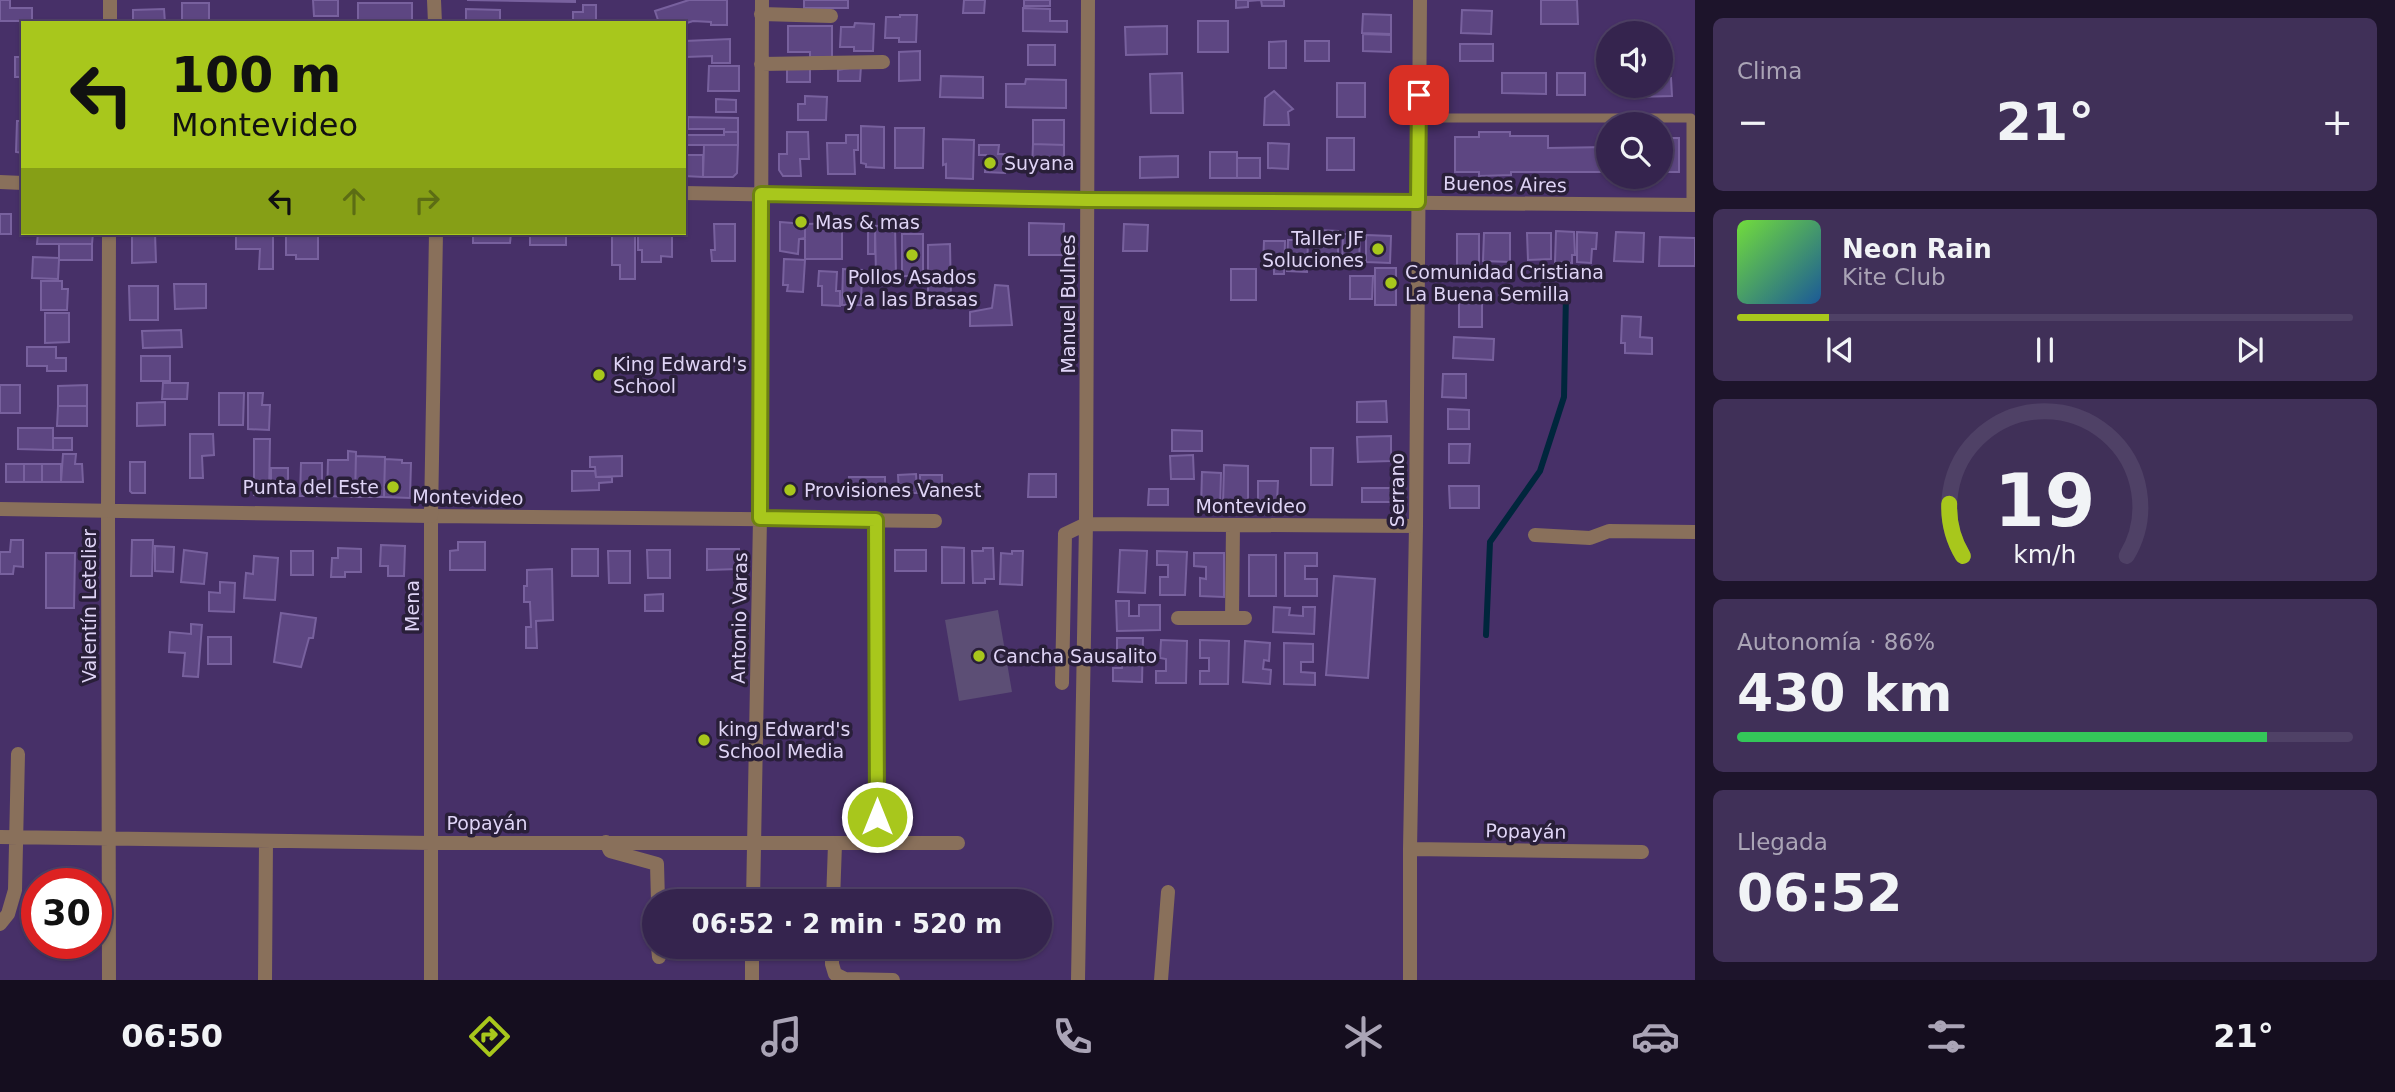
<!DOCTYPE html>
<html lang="es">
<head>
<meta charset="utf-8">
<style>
	:root { --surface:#35244e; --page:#403058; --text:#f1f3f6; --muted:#aaa4b6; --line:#4f4166; --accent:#a8c71c }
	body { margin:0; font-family:"DejaVu Sans",sans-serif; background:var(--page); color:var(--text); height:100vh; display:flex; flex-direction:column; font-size:26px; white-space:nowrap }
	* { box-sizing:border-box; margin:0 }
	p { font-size:23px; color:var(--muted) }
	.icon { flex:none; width:38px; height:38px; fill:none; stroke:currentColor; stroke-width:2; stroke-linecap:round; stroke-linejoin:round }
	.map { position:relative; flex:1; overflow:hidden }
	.drawer { display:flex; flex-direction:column; gap:18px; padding:18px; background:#1d142b; width:700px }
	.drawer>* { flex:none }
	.hud { position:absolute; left:21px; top:21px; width:665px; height:214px; border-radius:0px; box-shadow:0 2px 5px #0004,0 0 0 2px var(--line); background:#a8c71c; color:#111; overflow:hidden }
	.fabs { position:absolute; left:1596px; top:21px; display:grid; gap:14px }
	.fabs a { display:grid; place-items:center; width:77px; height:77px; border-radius:50%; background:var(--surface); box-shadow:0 2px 5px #0004,0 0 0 2px var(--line); font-size:35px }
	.speed { position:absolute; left:21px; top:868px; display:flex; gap:14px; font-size:35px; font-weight:700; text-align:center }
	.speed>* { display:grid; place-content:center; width:91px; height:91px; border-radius:50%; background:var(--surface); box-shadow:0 2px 5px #0004,0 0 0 2px var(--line); line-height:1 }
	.speed .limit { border:10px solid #d22; background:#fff; color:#111 }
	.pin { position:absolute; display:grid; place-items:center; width:60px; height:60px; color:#fff; margin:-30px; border-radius:14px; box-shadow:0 4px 10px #0006 }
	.me { position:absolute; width:77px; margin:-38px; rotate:0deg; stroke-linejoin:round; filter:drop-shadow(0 0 5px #0008) }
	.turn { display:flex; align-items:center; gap:24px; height:147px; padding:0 35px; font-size:32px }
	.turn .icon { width:91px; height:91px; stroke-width:2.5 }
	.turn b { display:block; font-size:49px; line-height:60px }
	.lanes { display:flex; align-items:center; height:66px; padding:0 35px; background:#0003; justify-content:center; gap:35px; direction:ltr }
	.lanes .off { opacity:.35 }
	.big { font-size:52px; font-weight:700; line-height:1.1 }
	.drawer .tile { flex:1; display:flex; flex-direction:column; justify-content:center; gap:10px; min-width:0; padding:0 24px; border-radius:10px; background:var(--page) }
	.drawer .dial { align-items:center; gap:0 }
	.dial svg { height:182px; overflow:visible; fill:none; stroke:var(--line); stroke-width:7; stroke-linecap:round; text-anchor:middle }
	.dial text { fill:var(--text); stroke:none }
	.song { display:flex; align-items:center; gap:21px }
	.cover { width:84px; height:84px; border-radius:10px; background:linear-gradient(135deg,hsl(100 70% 55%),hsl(210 70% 35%)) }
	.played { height:7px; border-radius:4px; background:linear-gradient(90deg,var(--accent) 15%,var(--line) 15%) }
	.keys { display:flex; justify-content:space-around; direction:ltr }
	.heat { display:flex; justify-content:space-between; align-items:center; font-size:38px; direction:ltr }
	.charge { height:10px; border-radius:5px; background:linear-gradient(90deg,#34c759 86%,var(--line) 0) }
	.trip { position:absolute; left:642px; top:889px; width:410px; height:70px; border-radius:35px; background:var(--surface); box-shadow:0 2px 5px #0004,0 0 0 2px var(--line); font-weight:700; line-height:70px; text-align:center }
	.dock { display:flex; height:112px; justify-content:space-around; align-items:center; background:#150e1f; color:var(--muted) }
	.dock .icon { width:49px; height:49px }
	.dock .on { color:var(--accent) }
	.dock b { font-size:32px; color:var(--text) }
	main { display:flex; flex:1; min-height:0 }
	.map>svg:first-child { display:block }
	.green { fill:#5c4e75 }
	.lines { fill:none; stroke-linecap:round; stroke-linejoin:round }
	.stream { stroke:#00263c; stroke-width:6 }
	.building { fill:#5d4682; stroke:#78619e; stroke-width:2 }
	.service { stroke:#89705b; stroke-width:9 }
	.minor { stroke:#89705b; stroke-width:14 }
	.tertiary { stroke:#89705b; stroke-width:14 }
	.route-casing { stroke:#6d8112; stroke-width:18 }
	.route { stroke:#a8c71c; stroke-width:12 }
	.poi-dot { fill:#a8c71c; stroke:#291f39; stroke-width:2.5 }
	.labels { text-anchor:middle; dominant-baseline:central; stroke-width:7; stroke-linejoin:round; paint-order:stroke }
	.poi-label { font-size:19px; fill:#dfd4f6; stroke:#291f39; text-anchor:start }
	.street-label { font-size:19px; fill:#dfd4f6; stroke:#291f39 }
</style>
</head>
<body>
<main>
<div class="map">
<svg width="1695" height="980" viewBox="0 0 1695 980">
	<rect width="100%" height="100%" fill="#473068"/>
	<path class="green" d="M998,610L1012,692L959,701L945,620Z"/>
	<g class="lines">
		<path class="stream" d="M1486,635L1490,542L1540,471L1564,397L1566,294"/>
	</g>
	<path class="building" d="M0,0H10V8H32V21H0Z
		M313,0H338V16H314Z
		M467,0H575V2Z
		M689,0H727V25H711V22L693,21L684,24L659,23L655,11Z
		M804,0H848V8H804Z
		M964,0H985L984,13H963Z
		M1024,0H1050V6H1024Z
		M1236,0H1284V6H1262L1261,0L1248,1V7L1236,8Z
		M1541,0H1577L1578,24H1541Z
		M182,3H209V23H182Z
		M358,3H412V23L358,22Z
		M583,5H596V23H573V12H583Z
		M1023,8L1050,9V21H1067V32L1023,31Z
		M164,9L165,23H133V10Z
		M466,9L500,10V23H466Z
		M1462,10L1492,11L1491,34L1461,33Z
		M1363,14L1391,15V34L1362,33Z
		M900,15H917L916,42H899V38H885L886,17H900Z
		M1198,21H1228V52H1198Z
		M855,23L874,24L873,51H854V47H840L841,27H854Z
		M788,26H832V57H810V52H788Z
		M1167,26V54L1126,55L1125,27Z
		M1363,34L1391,35V52L1363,51Z
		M730,39V63H712V56L686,57L685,41Z
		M1286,41V68H1269V42Z
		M1305,41H1329V61H1305Z
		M1460,44H1493V61H1460Z
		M1028,45H1055V65H1028Z
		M920,51V80L899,81V52Z
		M15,57H23V77H15Z
		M810,65V82H787V69Z
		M709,66H739V91H708Z
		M861,66L860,81H838V70Z
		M1182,73L1183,113H1151L1150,74Z
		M1502,73H1546V94L1502,93Z
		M1557,73H1585V95H1557Z
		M941,76L983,77V98L940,97Z
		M1661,78H1671L1672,96L1636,97V86H1661Z
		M1026,79L1066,80V108L1006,107V84H1025Z
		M1337,83H1365V117H1337Z
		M1274,91L1293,109L1288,112L1289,125H1264L1265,98Z
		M805,96L827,97L826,120H798V104H805Z
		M716,99L736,100V112H716Z
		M688,117L738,118V132H724V129H688Z
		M1033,120H1064V145L1033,144Z
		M17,121H23V153L16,152Z
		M861,126L884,127V168L866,167V164L861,163Z
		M895,128H924L923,168H895Z
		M724,132H738V145H687V135H724Z
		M787,132H808L809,159H800L801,176H783L779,170V154H787Z
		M1479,132H1510V136H1548V148L1608,147V172H1511V175L1479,176V172H1455V137H1479Z
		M846,135H858V150H854L855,174H828L827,143H846Z
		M1327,138H1354V170H1327Z
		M1661,138H1679V172H1661Z
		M943,139L974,140L973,179L946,178V164L943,165Z
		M1268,143L1289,144L1288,169L1268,168Z
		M1033,144L1064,145V170L1032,169Z
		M704,145H738L737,173L733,177H703Z
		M979,145H999L998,154H1006L1005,173L985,172L986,155H979Z
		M1210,152H1237V178H1210Z
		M684,155H703V177L684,176Z
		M1178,156V177L1140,178V157Z
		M1237,158H1260V178H1237Z
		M0,214H11V234H0Z
		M780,222L805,224V238L799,239L798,254L780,251Z
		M842,223V259H805V224Z
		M1029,223L1064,224L1063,255H1029Z
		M714,224H735V261H712L711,250H715Z
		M1124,224L1148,225L1147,251H1123Z
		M895,225L896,276H876L875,226Z
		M875,227V254H868V228Z
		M1316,230L1338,231V263H1315Z
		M1556,231L1574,232L1575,255H1572V263L1555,262Z
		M1577,232L1597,233L1596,249H1592L1591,263L1577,262Z
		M1616,232L1644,233L1643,262L1614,261Z
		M38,233H93L92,244H37Z
		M132,233H155L156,262L132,263Z
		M236,233H273V269H259L260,249H236Z
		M286,233H318V259H296V255H286Z
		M473,233H511L510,243H473Z
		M548,233H566V245H530V234Z
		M612,233H635V279H620V265H612Z
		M638,233H672V257L661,256V262H642V250H638Z
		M1484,233H1510V262L1483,261Z
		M1527,233H1551V259L1528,260Z
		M902,234H923V276H902Z
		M1343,234H1360L1359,266L1342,265Z
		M1457,234H1479V266H1457Z
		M1366,235L1391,236L1390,263L1366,262Z
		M1660,237L1695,238V266H1659Z
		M1288,240H1308L1307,272L1287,271Z
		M1264,241H1285L1284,274H1274V265H1263Z
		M59,244H92V260H59L58,279L32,278L33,257L59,258Z
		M950,244L951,299L928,300V245Z
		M784,259L805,260L803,292L787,291L788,285H783Z
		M1375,268H1396V305H1375Z
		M843,269L862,270L861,305H842Z
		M1231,269H1256V300H1231Z
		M819,271L837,272L836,291H840V306L822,305V286H818Z
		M1350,276H1373L1372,299H1350Z
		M41,281H62V289H68L67,310H41Z
		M174,284H206V308L175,309Z
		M995,285L1008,286L1012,325L970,326V312L992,308Z
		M129,286H158V320H130Z
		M1459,289H1482V327H1459Z
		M45,313H69V342L45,343Z
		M1622,316L1641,317L1640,337L1652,338V354L1625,353V343H1621Z
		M181,330L182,347L143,348L142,331Z
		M1454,337L1494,339L1493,360L1453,358Z
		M27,347H56V358H66V371H47V366H27Z
		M141,356H170V381H141Z
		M1443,374H1466V398L1442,397Z
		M163,383H188L187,399H162Z
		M0,385H20V413H0Z
		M87,385V406H58V386Z
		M219,393H244L243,425H219Z
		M248,393H263L262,405H270L269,430L248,429Z
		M1386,401L1387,422H1357V402Z
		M165,402V425L137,426V403Z
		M58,406H87V426H57Z
		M1448,409L1469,410V429H1448Z
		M18,428H53V450L18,449Z
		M1172,430L1202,431V451H1172Z
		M190,434H213L214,455L202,456L203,478H190Z
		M1391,436V461L1358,462L1357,437Z
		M53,438H72V450H53Z
		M254,439H270L269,495H254Z
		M1449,444H1470L1469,463H1449Z
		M1311,448H1333L1332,485H1311Z
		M348,451L356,452L355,497L327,496L328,460H348Z
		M63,454H76L75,464H82L83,482H61Z
		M1193,455L1194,479H1171L1170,456Z
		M356,456L385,457L384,497H355Z
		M622,456V476L596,477L595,467H590V457Z
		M385,459L402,460V463H411L410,498L384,497Z
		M130,462H145V493H132L130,491Z
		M301,463H322V496H300Z
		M6,464H24V482H6Z
		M24,464H42V482H24Z
		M42,464H61V482H42Z
		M1224,465L1248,466V504H1223Z
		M271,468H288V493H271Z
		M572,471H595L596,477H612V482L599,483V490L572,491Z
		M1202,472L1221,473L1220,509H1201Z
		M916,474L917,493H899L898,475Z
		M1029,474H1056V497H1028Z
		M920,475H942V492H920Z
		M849,477H885V496H850Z
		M1258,481H1278L1277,503H1258Z
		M1449,486H1479V508H1450Z
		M1362,488H1392V502H1362Z
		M1149,489H1168V505H1148Z
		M11,540H23V567L14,566L13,574H0V552H10Z
		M132,540H153L152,576H131Z
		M458,542H485V570H450V551L458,550Z
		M381,545L405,546L404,576H388V566H380Z
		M155,546L174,547L173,572L155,571Z
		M942,547L964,548V583H942Z
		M338,548L361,549V572H345V577H331L332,558H338Z
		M983,548H993L994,579H985V583H973L972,551H983Z
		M572,549H598V576H572Z
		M707,549H739V569L707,570Z
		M184,550L207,553L204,584L181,582Z
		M647,550H670V578H648Z
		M895,550H926V571H895Z
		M1120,550L1147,551L1145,593L1118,592Z
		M291,551H313V575H291Z
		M608,551H630V583H609Z
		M1012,551H1023L1022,585L1000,584L1001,553L1012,554Z
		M1157,551L1187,552L1185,595H1160V577H1168V565H1157Z
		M46,553H75L74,608H46Z
		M1194,553H1224V597L1200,596V578L1206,579V567L1194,566Z
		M1285,553H1317V566H1305V579H1317V596H1285Z
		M1249,555H1276V596H1249Z
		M254,556L278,558L275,600L244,598L246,573L253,574Z
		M552,569L553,620L536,621L537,648H526V627H531L530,602H524V586H527V570Z
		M1334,576L1375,579L1368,678L1326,675Z
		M220,582L235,583L234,612L209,611V592L220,593Z
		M663,594V611H645V595Z
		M1116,601H1129V616H1139V605H1160V630L1117,631Z
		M1274,607L1290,608L1289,615L1303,616V607H1315L1314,634L1273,632Z
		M281,613L316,618L313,638H309L301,667L274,662Z
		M191,624L202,625L198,677L183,676L185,653L169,652L170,632L191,634Z
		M208,637H231V664H208Z
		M1117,638H1143L1142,682L1113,681V668H1122L1123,657H1117Z
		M1161,640L1187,641L1186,683H1156V671H1166V659L1160,658Z
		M1200,640L1229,641L1228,684H1200V671H1209V658H1200Z
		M1245,641L1270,643L1269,661L1264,660L1263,669L1271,670L1270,684L1243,682Z
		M1284,643L1313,644V662H1301V672L1315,673V685L1284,684Z"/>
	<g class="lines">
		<path class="service" d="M1419,118H1691V205"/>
		<path class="minor" d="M761,14L831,16
			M761,64L883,62
			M108,510L109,980
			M876,520L877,844
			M1535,535L1590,538L1609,531L1695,532
			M1178,618H1245
			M1232,618L1233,525
			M1062,683L1065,534L1086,524L1416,526
			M0,837L431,843H958
			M606,842L610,851L657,864L658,901
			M1410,849L1642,852
			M753,901L760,518L762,0
			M833,901L835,844
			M0,924L8,914L15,890L18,754
			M658,947L659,957
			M832,947V964L835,974L845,979L893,980
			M265,980L266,841
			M431,980V516L935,521
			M752,980V947
			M1078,980L1086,524L1088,0
			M1161,980L1168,892
			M1410,980V849L1416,526L1420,0"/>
		<path class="tertiary" d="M434,0L435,23
			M110,23V0
			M0,182L23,183
			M684,193L1075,200L1695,205
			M0,509L431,516L436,233
			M108,510L109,233"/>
	</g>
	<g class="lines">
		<g class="route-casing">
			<path id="route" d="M877,817L876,520L760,518L761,194L1087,200L1418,202L1419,95"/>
		</g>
		<use href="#route" class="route"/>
	</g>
	<g class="poi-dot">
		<circle cx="990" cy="163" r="7"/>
		<circle cx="801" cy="222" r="7"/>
		<circle cx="1378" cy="249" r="7"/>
		<circle cx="912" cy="255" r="7"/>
		<circle cx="1391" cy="283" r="7"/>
		<circle cx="599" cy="375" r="7"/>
		<circle cx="393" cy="487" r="7"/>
		<circle cx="790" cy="490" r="7"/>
		<circle cx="979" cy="656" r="7"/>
		<circle cx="704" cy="740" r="7"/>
	</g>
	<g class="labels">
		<g class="poi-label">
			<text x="1004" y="163">Suyana</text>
			<text x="815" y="222">Mas &amp; mas</text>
			<text x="1364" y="238" text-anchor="end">Taller JF<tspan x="1364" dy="22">Soluciones</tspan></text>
			<text x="1405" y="272">Comunidad Cristiana<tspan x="1405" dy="22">La Buena Semilla</tspan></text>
			<text x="912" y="277" text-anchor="middle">Pollos Asados<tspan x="912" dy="22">y a las Brasas</tspan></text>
			<text x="613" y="364">King Edward's<tspan x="613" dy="22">School</tspan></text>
			<text x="379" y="487" text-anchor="end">Punta del Este</text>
			<text x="804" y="490">Provisiones Vanest</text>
			<text x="993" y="656">Cancha Sausalito</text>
			<text x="718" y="729">king Edward's<tspan x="718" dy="22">School Media</tspan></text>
		</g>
		<g class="street-label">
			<text transform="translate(1505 184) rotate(1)">Buenos Aires</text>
			<text transform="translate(1068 304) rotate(-90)">Manuel Bulnes</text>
			<text transform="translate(1397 490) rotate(-90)">Serrano</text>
			<text transform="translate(468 497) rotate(1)">Montevideo</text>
			<text x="1251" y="506">Montevideo</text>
			<text transform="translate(89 606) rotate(-90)">Valentín Letelier</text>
			<text transform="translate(412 606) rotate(-90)">Mena</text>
			<text transform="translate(739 618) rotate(-89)">Antonio Varas</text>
			<text x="487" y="823">Popayán</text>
			<text transform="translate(1526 831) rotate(1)">Popayán</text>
		</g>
	</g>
</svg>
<div class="fabs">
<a><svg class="icon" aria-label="sound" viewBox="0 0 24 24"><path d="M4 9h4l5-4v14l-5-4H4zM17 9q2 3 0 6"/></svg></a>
<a><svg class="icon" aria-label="search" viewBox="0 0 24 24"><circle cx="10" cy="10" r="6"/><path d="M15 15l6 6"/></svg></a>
</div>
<div class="speed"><div class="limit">30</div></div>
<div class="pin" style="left:1419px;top:95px;background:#d93025"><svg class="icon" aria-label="arrive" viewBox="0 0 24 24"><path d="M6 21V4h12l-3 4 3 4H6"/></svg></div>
<svg class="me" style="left:877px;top:817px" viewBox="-20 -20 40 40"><circle r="17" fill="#a8c71c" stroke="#fff" stroke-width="3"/><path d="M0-11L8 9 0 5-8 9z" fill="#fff"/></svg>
<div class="trip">06:52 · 2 min · 520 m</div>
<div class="hud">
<div class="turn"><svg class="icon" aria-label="left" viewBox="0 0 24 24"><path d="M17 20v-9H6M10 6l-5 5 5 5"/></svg><div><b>100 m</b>Montevideo</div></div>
<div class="lanes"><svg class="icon" aria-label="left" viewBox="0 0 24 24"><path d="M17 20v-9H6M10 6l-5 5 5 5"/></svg><svg class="icon off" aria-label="ahead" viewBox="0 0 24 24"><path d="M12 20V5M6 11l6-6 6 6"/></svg><svg class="icon off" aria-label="right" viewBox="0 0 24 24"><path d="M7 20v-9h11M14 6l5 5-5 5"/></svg></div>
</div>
</div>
<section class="drawer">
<div class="tile"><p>Clima</p>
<div class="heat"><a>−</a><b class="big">21°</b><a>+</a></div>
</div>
<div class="tile">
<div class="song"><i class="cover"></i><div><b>Neon Rain</b><p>Kite Club</p></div></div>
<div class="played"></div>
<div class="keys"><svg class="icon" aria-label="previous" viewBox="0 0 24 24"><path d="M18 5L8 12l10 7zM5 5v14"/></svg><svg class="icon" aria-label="pause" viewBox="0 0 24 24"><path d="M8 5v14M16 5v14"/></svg><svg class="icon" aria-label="next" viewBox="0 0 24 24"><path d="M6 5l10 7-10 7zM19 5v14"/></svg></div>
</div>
<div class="tile dial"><svg viewBox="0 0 100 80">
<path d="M14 69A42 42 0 1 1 86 69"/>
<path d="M14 69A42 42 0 0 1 8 46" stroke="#a8c71c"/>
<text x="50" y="56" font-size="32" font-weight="700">19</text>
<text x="50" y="72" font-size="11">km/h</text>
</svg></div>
<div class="tile"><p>Autonomía · 86%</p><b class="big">430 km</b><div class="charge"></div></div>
<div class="tile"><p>Llegada</p><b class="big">06:52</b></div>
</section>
</main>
<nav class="dock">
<b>06:50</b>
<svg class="icon on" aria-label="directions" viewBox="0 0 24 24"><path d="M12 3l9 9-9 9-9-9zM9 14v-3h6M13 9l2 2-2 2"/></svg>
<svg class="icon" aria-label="music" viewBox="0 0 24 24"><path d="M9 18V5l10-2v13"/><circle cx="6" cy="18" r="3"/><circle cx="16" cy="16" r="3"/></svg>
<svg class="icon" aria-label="phone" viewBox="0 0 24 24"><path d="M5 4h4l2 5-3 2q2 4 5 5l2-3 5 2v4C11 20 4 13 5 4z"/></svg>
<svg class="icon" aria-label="climate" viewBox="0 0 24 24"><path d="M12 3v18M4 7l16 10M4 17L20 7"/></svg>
<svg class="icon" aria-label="car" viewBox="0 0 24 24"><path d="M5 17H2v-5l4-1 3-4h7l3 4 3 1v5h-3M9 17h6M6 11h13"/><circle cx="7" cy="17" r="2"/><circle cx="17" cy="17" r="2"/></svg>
<svg class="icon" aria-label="filters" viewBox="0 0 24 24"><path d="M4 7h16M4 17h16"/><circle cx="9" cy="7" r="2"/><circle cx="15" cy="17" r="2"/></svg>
<b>21°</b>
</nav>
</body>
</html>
